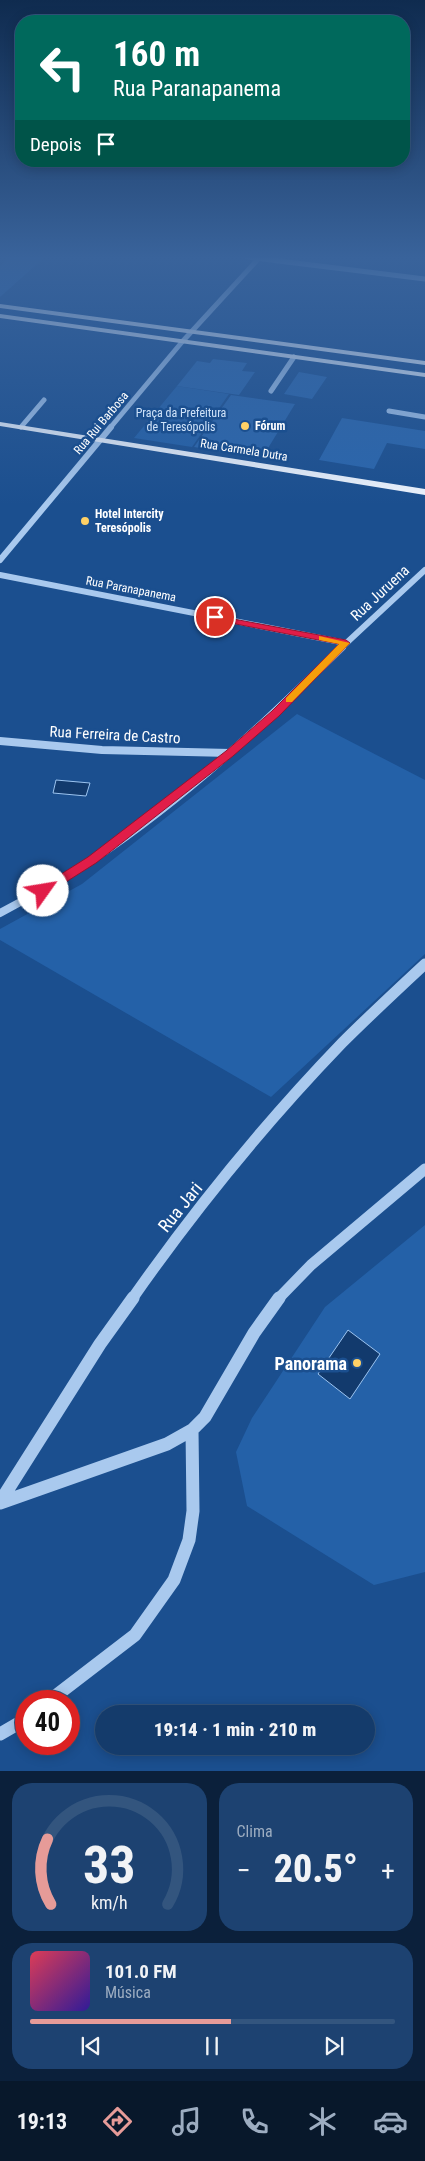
<!DOCTYPE html>
<html lang="pt">
<head>
<meta charset="utf-8">
<style>
	:root { --surface:#143b6b; --page:#1d4271; --text:#f1f3f6; --muted:#9dadc1; --line:#33557e; --accent:#e69b98 }
	body { margin:0; font-family:"Roboto Condensed",sans-serif; background:var(--page); color:var(--text); height:100vh; display:flex; flex-direction:column; font-size:19px; white-space:nowrap }
	* { box-sizing:border-box; margin:0 }
	p { font-size:16px; color:var(--muted) }
	.icon { flex:none; width:28px; height:28px; fill:none; stroke:currentColor; stroke-width:2; stroke-linecap:round; stroke-linejoin:round }
	.map { position:relative; height:1771px; overflow:hidden }
	.drawer { display:flex; flex-direction:column; gap:12px; padding:12px; background:#0b203b; flex:1 }
	.drawer>* { flex:none }
	.guide { position:absolute; left:15px; top:15px; width:395px; height:152px; border-radius:20px; box-shadow:0 2px 12px #0003,0 0 0 1px var(--line); background:#00695c; color:#fff; overflow:hidden }
	.speed { position:absolute; left:15px; top:1690px; display:flex; gap:10px; font-size:25px; font-weight:700; text-align:center }
	.speed>* { display:grid; place-content:center; width:65px; height:65px; border-radius:50%; background:var(--surface); box-shadow:0 2px 12px #0003,0 0 0 1px var(--line); line-height:1 }
	.speed .limit { border:8px solid #d22; background:#fff; color:#111 }
	.pin { position:absolute; display:grid; place-items:center; width:42px; height:42px; color:#fff; margin:-21px; border:2px solid #fff; border-radius:50%; box-shadow:0 1px 5px #0007 }
	.me { position:absolute; width:55px; margin:-28px; rotate:58deg; stroke-linejoin:round; filter:drop-shadow(0 0 4px #0008) }
	.turn { display:flex; align-items:center; gap:18px; height:105px; padding:0 15px; font-size:22px }
	.turn .icon { width:65px; height:65px; stroke-width:2.5 }
	.turn b { display:block; font-size:35px; line-height:42px }
	.then { display:flex; align-items:center; height:48px; padding:0 15px; background:#0003; gap:10px; font-size:19px }
	.big { font-size:38px; font-weight:800; line-height:1.1 }
	.drawer .widget { flex:1; display:flex; flex-direction:column; justify-content:center; gap:8px; min-width:0; padding:0 18px; border-radius:20px; background:var(--page) }
	.drawer .dial { align-items:center; gap:0 }
	.dial svg { height:130px; overflow:visible; fill:none; stroke:var(--line); stroke-width:7; stroke-linecap:round; text-anchor:middle }
	.dial text { fill:var(--text); stroke:none }
	.song { display:flex; align-items:center; gap:15px }
	.cover { width:60px; height:60px; border-radius:8px; background:linear-gradient(135deg,hsl(350 70% 55%),hsl(250 70% 35%)) }
	.played { height:5px; border-radius:2px; background:linear-gradient(90deg,var(--accent) 55%,var(--line) 55%) }
	.keys { display:flex; justify-content:space-around; direction:ltr }
	.heat { display:flex; justify-content:space-between; align-items:center; font-size:28px; direction:ltr }
	.drawer .tiles { flex:1; display:grid; gap:12px; grid-template-columns:1fr 1fr }
	.widget:last-child { grid-column:span 2 }
	.trip { position:absolute; left:95px; top:1705px; width:280px; height:50px; border-radius:25px; background:var(--surface); box-shadow:0 2px 12px #0003,0 0 0 1px var(--line); font-weight:800; line-height:50px; text-align:center }
	.tabs { display:flex; height:80px; justify-content:space-around; align-items:center; background:#08182b; color:var(--muted) }
	.tabs .icon { width:35px; height:35px }
	.tabs .selected { color:var(--accent) }
	.tabs b { font-size:22px; color:var(--text) }
	.map>svg:first-child { display:block }
	.green { fill:#2461a8 }
	.water { fill:#123a6d; stroke:#9cc4f0 }
	.building { fill:#2a66ad }
	.lines { fill:none; stroke-linecap:round; stroke-linejoin:round }
	.minor-far4 { stroke:#a9c9ee; stroke-width:5 }
	.minor-far3 { stroke:#a9c9ee; stroke-width:6 }
	.minor-far2 { stroke:#a9c9ee; stroke-width:8 }
	.minor-far1 { stroke:#a9c9ee; stroke-width:11 }
	.minor { stroke:#a9c9ee; stroke-width:13 }
	.major { fill:#f0f6ff; fill-rule:evenodd }
	.route { fill:#e11d48; stroke:#92132f }
	.slow { fill:#f59e0b }
	.poi-dot { fill:#ffd166; stroke:#1b4f8f; stroke-width:2 }
	.labels { text-anchor:middle; dominant-baseline:central; stroke-width:5; stroke-linejoin:round; paint-order:stroke }
	.far-park-label { font-size:12px; fill:#cfe3fa; stroke:#1b4f8f }
	.far-street-label { font-size:12px; fill:#fff; stroke:#1b4f8f }
	.far-poi-label { font-size:12px; font-weight:bold; fill:#fff; stroke:#1b4f8f; text-anchor:start }
	.street-label { font-size:15px; fill:#fff; stroke:#1b4f8f }
	.near-street-label { font-size:18px; fill:#fff; stroke:#1b4f8f }
	.near-poi-label { font-size:18px; font-weight:bold; fill:#fff; stroke:#1b4f8f; text-anchor:end }
</style>
</head>
<body>
<div class="map">
<svg width="425" height="1771" viewBox="0 0 425 1771">
	<rect width="100%" height="100%" fill="#1b4f8f"/>
	<path class="green" d="M177,386L229,394L192,447L134,438Z
		M297,714L425,780V954L271,1097L0,940V929L82,884Z
		M425,1225V1572L374,1585L247,1506L236,1452L252,1418L325,1307Z"/>
	<path class="water" d="M56,780L90,783L86,796L53,793Z
		M348,1330L380,1354L350,1399L318,1374Z"/>
	<path class="building" d="M10,257H45L0,297V266Z
		M213,359L247,363L242,371L255,372L239,395L177,386L197,361L210,363Z
		M299,372L327,377L312,399L284,394Z
		M231,395L295,404L262,458L194,447Z
		M342,418L425,431V449L387,443L374,469L319,460Z"/>
	<g class="lines">
		<path class="minor-far4" d="M247,257L425,279
			M271,391L294,357
			M389,411L425,417
			M21,427L44,400
			M110,428L182,342L260,257"/>
		<path class="minor-far3" d="M0,560L111,427
			M0,575L346,643
			M341,648L425,570"/>
		<path class="minor-far2" d="M0,741L102,750L230,753
			M0,913C32,896 64,878 95,858C185,798 265,723 342,647"/>
		<path class="minor-far1" d="M132,1299C195,1209 266,1122 342,1043C369,1016 397,990 425,964
			M278,1299L311,1265L425,1169"/>
		<path class="minor" d="M0,1502L100,1344L133,1298
			M0,1503L167,1444L192,1430L205,1417L254,1333L279,1298
			M49,1701L135,1635L174,1580L189,1540L193,1511L192,1430
			M0,1734L26,1719"/>
		<path class="major" d="M0,304L425,361V365L0,308Z
			M0,314L425,373V377L0,318Z
			M0,422L425,489V495L0,426Z"/>
	</g>
	<linearGradient id="sky" x2="0" y2="1"><stop stop-color="#0f2b4f"/><stop offset="0.51" stop-color="#39639b"/><stop offset="1" stop-color="#39639b" stop-opacity="0"/></linearGradient>
	<rect width="425" height="505" fill="url(#sky)"/>
	<path class="route" d="M212,615L346,640L350,643L279,716L233,756L96,863L47,894H39V888L88,857L226,751L272,711L339,644L215,620L211,617Z"/>
	<path class="slow" d="M319,636L350,643L292,702H286V698L339,644L319,640Z"/>
	<g class="poi-dot">
		<circle cx="245" cy="426" r="5"/>
		<circle cx="85" cy="521" r="5"/>
		<circle cx="357" cy="1363" r="5"/>
	</g>
	<g class="labels">
		<g class="far-park-label">
			<text x="181" y="413">Praça da Prefeitura<tspan x="181" dy="14">de Teresópolis</tspan></text>
		</g>
		<g class="far-street-label">
			<text transform="translate(101 423) rotate(-50)">Rua Rui Barbosa</text>
			<text transform="translate(244 450) rotate(9)">Rua Carmela Dutra</text>
			<text transform="translate(131 589) rotate(11)">Rua Paranapanema</text>
		</g>
		<g class="far-poi-label">
			<text x="255" y="426">Fórum</text>
			<text x="95" y="514">Hotel Intercity<tspan x="95" dy="14">Teresópolis</tspan></text>
		</g>
		<g class="street-label">
			<text transform="translate(380 593) rotate(-43)">Rua Juruena</text>
			<text transform="translate(115 735) rotate(3)">Rua Ferreira de Castro</text>
		</g>
		<g class="near-street-label">
			<text transform="translate(180 1207) rotate(-51)">Rua Jari</text>
		</g>
		<g class="near-poi-label">
			<text x="347" y="1363">Panorama</text>
		</g>
	</g>
</svg>
<div class="speed"><div class="limit">40</div></div>
<div class="pin" style="left:215px;top:617px;background:#d93025"><svg class="icon" aria-label="arrive" viewBox="0 0 24 24"><path d="M6 21V4h12l-3 4 3 4H6"/></svg></div>
<svg class="me" style="left:43px;top:891px" viewBox="-20 -20 40 40"><circle r="19" fill="#fff"/><path d="M0-13L10 11 0 6-10 11z" fill="#e11d48"/></svg>
<div class="trip">19:14 · 1 min · 210 m</div>
<div class="guide">
<div class="turn"><svg class="icon" aria-label="left" viewBox="0 0 24 24"><path d="M17 20v-9H6M10 6l-5 5 5 5"/></svg><div><b>160 m</b>Rua Paranapanema</div></div>
<div class="then">Depois<svg class="icon" aria-label="arrive" viewBox="0 0 24 24"><path d="M6 21V4h12l-3 4 3 4H6"/></svg></div>
</div>
</div>
<section class="drawer">
<div class="tiles">
<div class="widget dial"><svg viewBox="0 0 100 80">
<path d="M14 69A42 42 0 1 1 86 69"/>
<path d="M14 69A42 42 0 0 1 12 29" stroke="#e69b98"/>
<text x="50" y="56" font-size="32" font-weight="700">33</text>
<text x="50" y="72" font-size="11">km/h</text>
</svg></div>
<div class="widget"><p>Clima</p>
<div class="heat"><a>−</a><b class="big">20.5°</b><a>+</a></div>
</div>
<div class="widget">
<div class="song"><i class="cover"></i><div><b>101.0 FM</b><p>Música</p></div></div>
<div class="played"></div>
<div class="keys"><svg class="icon" aria-label="previous" viewBox="0 0 24 24"><path d="M18 5L8 12l10 7zM5 5v14"/></svg><svg class="icon" aria-label="pause" viewBox="0 0 24 24"><path d="M8 5v14M16 5v14"/></svg><svg class="icon" aria-label="next" viewBox="0 0 24 24"><path d="M6 5l10 7-10 7zM19 5v14"/></svg></div>
</div>
</div>
</section>
<nav class="tabs">
<b>19:13</b>
<svg class="icon selected" aria-label="directions" viewBox="0 0 24 24"><path d="M12 3l9 9-9 9-9-9zM9 14v-3h6M13 9l2 2-2 2"/></svg>
<svg class="icon" aria-label="music" viewBox="0 0 24 24"><path d="M9 18V5l10-2v13"/><circle cx="6" cy="18" r="3"/><circle cx="16" cy="16" r="3"/></svg>
<svg class="icon" aria-label="phone" viewBox="0 0 24 24"><path d="M5 4h4l2 5-3 2q2 4 5 5l2-3 5 2v4C11 20 4 13 5 4z"/></svg>
<svg class="icon" aria-label="climate" viewBox="0 0 24 24"><path d="M12 3v18M4 7l16 10M4 17L20 7"/></svg>
<svg class="icon" aria-label="car" viewBox="0 0 24 24"><path d="M5 17H2v-5l4-1 3-4h7l3 4 3 1v5h-3M9 17h6M6 11h13"/><circle cx="7" cy="17" r="2"/><circle cx="17" cy="17" r="2"/></svg>
</nav>
</body>
</html>
